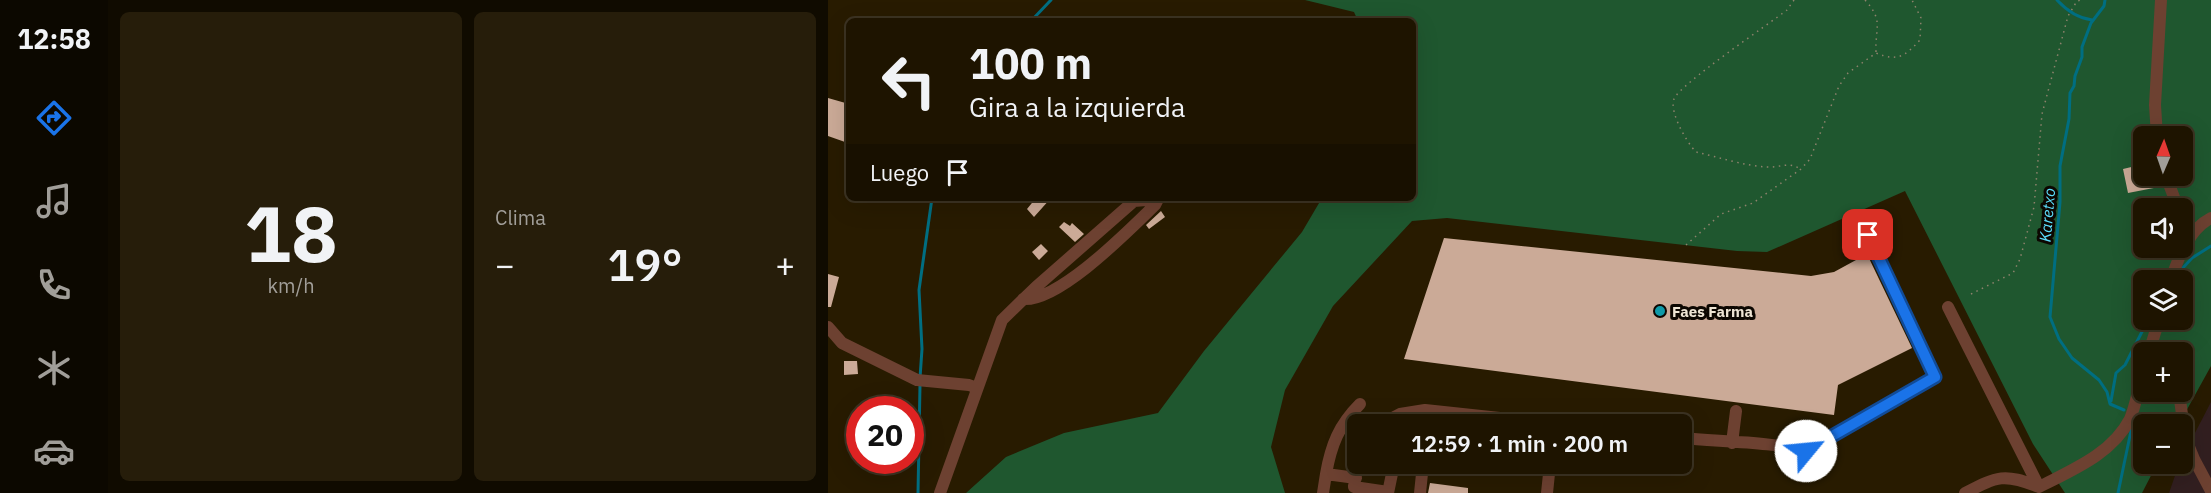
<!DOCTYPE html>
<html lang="es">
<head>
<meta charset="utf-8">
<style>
	:root { --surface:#1e1400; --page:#261d0a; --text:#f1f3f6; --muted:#a19e99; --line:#3c3322; --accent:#1a73e8 }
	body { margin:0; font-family:"IBM Plex Sans",sans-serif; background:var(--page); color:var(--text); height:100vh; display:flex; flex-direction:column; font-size:22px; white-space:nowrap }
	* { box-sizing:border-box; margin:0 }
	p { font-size:20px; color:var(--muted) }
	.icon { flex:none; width:33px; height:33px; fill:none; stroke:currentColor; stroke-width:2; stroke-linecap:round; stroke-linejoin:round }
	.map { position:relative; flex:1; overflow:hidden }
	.details { display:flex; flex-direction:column; gap:12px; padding:12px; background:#100b00; width:720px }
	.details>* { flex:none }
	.top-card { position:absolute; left:18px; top:18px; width:570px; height:183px; border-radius:9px; box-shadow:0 6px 24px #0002,0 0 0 2px var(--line); background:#1e1400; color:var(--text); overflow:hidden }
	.needle { width:39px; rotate:2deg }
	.fabs { position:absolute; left:1305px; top:126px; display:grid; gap:12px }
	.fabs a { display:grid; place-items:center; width:60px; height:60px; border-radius:9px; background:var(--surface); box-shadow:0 6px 24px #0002,0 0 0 2px var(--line); font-size:30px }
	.speed { position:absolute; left:18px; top:396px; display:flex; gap:12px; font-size:30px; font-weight:700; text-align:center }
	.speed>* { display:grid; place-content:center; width:78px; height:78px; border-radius:50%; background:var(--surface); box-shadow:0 6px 24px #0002,0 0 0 2px var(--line); line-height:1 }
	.speed .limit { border:9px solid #d22; background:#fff; color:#111 }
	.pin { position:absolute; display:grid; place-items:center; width:51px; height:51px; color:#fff; margin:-26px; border-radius:12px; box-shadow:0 3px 9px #0006 }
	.me { position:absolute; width:66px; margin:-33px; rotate:62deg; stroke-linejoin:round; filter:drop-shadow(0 0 4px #0008) }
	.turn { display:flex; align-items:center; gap:21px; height:126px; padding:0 24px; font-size:27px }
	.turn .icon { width:78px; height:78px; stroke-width:2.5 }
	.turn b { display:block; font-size:42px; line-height:51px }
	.then { display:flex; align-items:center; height:57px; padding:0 24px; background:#0003; gap:12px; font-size:22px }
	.big { font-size:45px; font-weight:600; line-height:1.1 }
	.details .card { flex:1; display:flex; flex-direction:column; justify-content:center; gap:9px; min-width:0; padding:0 21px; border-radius:9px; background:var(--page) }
	.details .dial { align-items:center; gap:0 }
	.dial b { font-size:78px; line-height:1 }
	.heat { display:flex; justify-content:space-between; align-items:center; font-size:33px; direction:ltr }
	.details .tiles { flex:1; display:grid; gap:12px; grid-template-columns:repeat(2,1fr) }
	.trip { position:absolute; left:519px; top:414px; width:345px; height:60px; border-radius:9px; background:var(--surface); box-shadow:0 6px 24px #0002,0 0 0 2px var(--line); font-weight:600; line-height:60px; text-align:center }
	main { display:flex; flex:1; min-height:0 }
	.menu { display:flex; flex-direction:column; width:108px; justify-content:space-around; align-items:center; background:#0c0800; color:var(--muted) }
	.menu .icon { width:42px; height:42px }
	.menu .selected { color:var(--accent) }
	.menu b { font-size:27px; color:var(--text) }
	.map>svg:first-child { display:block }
	.industrial { fill:#321f20 }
	.forest { fill:#1f572f; fill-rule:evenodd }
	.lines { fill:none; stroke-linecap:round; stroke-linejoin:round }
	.stream { stroke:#006e81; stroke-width:3 }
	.building { fill:#cbaa97 }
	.path { stroke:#8d826c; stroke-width:1.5; stroke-dasharray:1.5 4.5; stroke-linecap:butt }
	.minor { stroke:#6d4131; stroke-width:12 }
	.route-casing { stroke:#114b97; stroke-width:15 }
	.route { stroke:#1a73e8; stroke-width:10 }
	.culture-dot { fill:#0f9aa8; stroke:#0c0701; stroke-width:2 }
	.labels { text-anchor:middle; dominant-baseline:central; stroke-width:6; stroke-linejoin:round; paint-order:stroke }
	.poi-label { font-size:15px; font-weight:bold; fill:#eee5d4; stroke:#0c0701; text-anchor:start }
	.water-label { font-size:16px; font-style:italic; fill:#5cdcf9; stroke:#0c0701 }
</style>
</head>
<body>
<main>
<nav class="menu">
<b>12:58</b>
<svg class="icon selected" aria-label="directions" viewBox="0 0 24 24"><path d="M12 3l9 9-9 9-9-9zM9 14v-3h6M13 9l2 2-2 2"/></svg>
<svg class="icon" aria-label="music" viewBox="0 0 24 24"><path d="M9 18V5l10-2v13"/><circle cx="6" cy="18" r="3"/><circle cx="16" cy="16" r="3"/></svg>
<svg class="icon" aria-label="phone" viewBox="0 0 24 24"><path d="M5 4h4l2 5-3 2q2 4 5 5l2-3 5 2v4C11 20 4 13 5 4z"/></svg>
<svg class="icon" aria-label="climate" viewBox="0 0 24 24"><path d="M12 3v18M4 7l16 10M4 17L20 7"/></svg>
<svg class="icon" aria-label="car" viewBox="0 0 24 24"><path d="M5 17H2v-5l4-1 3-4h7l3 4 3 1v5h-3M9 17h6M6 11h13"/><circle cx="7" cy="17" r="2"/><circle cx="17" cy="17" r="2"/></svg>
</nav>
<section class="details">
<div class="tiles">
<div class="card dial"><b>18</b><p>km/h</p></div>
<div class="card"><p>Clima</p>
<div class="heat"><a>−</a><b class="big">19°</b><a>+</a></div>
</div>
</div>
</section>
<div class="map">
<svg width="1383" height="493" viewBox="0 0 1383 493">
	<rect width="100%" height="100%" fill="#281b00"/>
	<path class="industrial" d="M1383,402V493H1341L1351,464H1354L1355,456Z"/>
	<path class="forest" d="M477,0H1383V366L1351,424H1316V464H1329L1314,493H1237L1205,444L1077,191L939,252L909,251L619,218L584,221L505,306L457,390L443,447L457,493H138L178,457L236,433L330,413L376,351L474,232L494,198H585V21H530L526,12ZM1316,136H1354V176H1316ZM1316,208H1354V248H1316ZM1316,280H1354V320H1316ZM1316,352H1354V392H1316Z"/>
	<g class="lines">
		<path class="stream" d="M1229,0C1239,11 1249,18 1264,20
			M1277,0L1276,6L1263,23L1254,47V57L1247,76L1246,86L1242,93L1241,119L1232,166V202L1222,317L1231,339L1244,358L1271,380L1279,392L1282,404L1296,410
			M203,21L223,0
			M1353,270L1364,258L1383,246
			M92,378L94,349L91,290L104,198
			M1283,401L1288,373L1297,365L1320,320
			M90,493L92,385
			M1290,493L1304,426"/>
	</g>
	<path class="building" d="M0,98L21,104V130L17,142L0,136Z
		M1316,164V176H1328L1331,187L1300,193L1295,169Z
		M208,198H223L206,217L199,209Z
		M333,211L337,217L321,229L318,225Z
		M236,222L242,226L244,223L256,234L247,242L231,227Z
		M616,238L983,276L1006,272L1039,254L1084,348L1010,385L1006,415L576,359Z
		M213,244L220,251L211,260L204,252Z
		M0,274L11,277L3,307H0Z
		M16,361H29L30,374L16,375Z
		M602,483L640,488V493H600Z"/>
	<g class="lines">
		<path class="path" d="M966,0L959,10C941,24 852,84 846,99C841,112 859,143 868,152C890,157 917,166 939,167C951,168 961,161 972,169
			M1037,0C1056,21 1047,27 1048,52
			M858,245L893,214L925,203L973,169L982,159L1011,86L1020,73L1048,53C1070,62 1077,56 1092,40L1093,18L1084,0
			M1143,294L1185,273L1192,259L1206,207L1214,114L1240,16L1249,1L1253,0"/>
		<path class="minor" d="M1329,136L1327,105L1333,0
			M1338,176L1350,208
			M1354,220L1362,238
			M1343,280C1350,258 1361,229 1383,218
			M1120,307L1211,487
			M0,327L14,343L89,380L141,385L149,388
			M1321,352L1331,320
			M1351,392L1357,437L1366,459L1383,491
			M553,424L572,414L597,410L729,424
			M854,438C893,442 946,441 983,453
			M904,443L908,411
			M978,451L1107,377L1039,235
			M528,478L498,474C503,445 511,425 532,404
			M526,486L530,464
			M526,487L560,492
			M112,493L174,320L208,287L306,201L330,199L327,205C301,230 231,302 195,299
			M495,493L498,474
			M560,493L566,464
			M592,493L595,464
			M719,493L722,464
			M1137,493C1170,476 1176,473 1211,487C1244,470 1284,454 1302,419C1308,405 1311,384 1316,370"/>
	</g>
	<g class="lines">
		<g class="route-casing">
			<path id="route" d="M978,451L1107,377L1040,235"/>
		</g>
		<use href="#route" class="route"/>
	</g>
	<circle class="culture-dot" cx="832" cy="311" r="6"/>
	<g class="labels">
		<g class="poi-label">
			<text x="844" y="311">Faes Farma</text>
		</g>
		<g class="water-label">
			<text transform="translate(1219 215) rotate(-85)">Karetxo</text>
		</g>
	</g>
</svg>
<div class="fabs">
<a><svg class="needle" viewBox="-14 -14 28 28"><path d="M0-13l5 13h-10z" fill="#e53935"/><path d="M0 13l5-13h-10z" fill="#a19e99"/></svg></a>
<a><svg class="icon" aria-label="sound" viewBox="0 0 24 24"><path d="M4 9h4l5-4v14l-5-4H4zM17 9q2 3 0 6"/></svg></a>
<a><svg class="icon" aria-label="layers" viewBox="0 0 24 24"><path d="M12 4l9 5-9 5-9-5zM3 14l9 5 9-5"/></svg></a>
<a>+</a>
<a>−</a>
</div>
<div class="speed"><div class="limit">20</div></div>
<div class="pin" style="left:1040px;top:235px;background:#d93025"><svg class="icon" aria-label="arrive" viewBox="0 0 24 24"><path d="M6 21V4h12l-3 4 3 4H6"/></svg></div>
<svg class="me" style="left:978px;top:451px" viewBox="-20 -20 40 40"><circle r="19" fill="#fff"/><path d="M0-13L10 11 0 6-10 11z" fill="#1a73e8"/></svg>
<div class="trip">12:59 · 1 min · 200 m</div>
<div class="top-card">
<div class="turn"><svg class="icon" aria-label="left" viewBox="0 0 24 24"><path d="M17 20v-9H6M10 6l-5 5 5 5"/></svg><div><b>100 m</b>Gira a la izquierda</div></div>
<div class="then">Luego<svg class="icon" aria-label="arrive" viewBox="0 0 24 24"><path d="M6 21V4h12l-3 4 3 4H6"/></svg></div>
</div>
</div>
</main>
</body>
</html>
